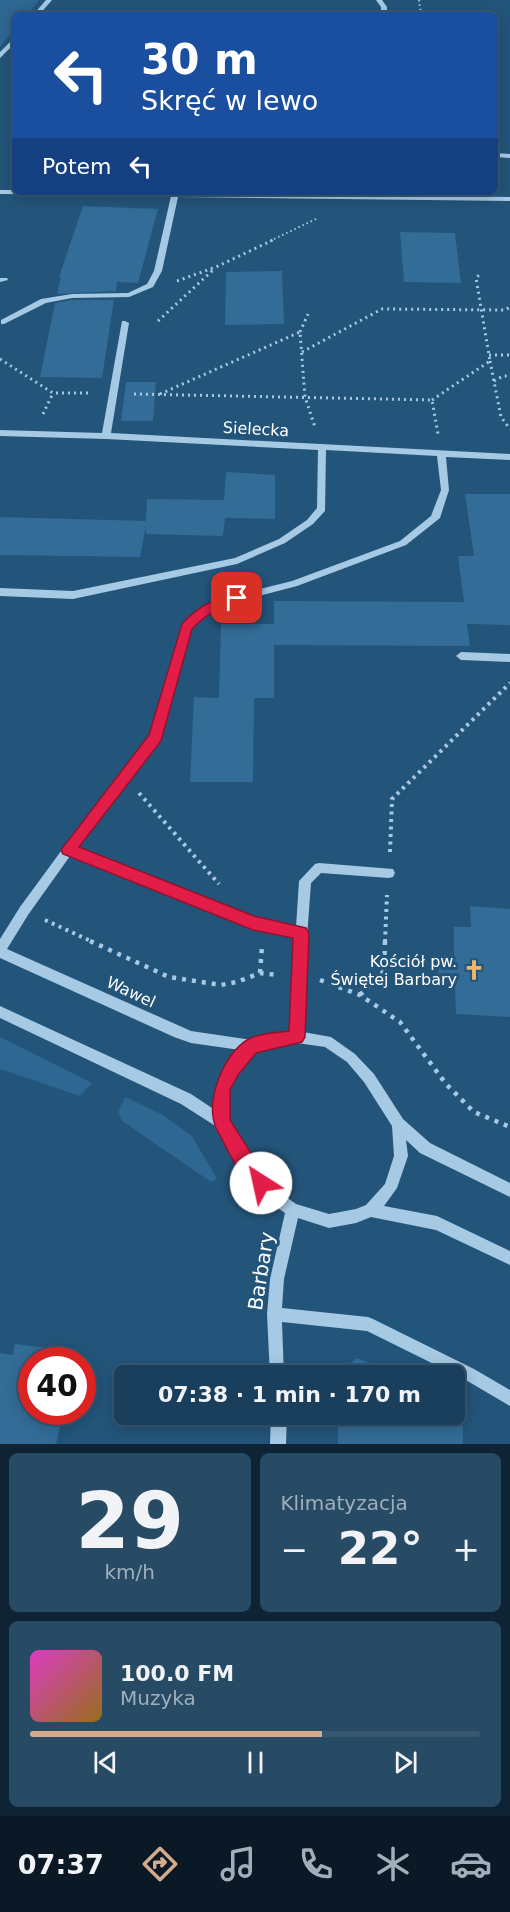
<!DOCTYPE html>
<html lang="pl">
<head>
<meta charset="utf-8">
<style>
	:root { --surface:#1a3f5c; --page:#274a65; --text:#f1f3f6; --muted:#9fafbb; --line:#385872; --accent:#d6ab8b }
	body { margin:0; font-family:"DejaVu Sans",sans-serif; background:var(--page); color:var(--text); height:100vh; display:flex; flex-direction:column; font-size:22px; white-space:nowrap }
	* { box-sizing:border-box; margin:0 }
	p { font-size:20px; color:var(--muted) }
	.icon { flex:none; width:33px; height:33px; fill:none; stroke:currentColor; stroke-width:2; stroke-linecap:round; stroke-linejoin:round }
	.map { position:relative; height:1444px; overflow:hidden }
	.side { display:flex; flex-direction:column; gap:9px; padding:9px; background:#0e2333; flex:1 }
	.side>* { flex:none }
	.hud { position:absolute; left:12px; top:12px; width:486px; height:183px; border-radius:9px; box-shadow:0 3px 15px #0003,0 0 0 2px var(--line); background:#1a4fa0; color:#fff; overflow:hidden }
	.speed { position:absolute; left:18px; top:1347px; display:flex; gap:12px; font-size:30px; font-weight:700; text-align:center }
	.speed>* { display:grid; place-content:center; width:78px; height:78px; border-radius:50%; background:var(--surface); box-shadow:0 3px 15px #0003,0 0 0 2px var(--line); line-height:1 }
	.speed .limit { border:9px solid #d22; background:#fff; color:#111 }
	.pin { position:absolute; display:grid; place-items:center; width:51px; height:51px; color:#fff; margin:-26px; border-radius:12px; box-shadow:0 3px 9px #0006 }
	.me { position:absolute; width:66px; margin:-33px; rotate:325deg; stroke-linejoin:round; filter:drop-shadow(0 0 4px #0008) }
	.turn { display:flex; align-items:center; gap:21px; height:126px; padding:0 30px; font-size:27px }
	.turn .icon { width:78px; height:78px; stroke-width:2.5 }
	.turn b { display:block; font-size:42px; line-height:51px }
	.then { display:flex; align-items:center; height:57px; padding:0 30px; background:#0003; gap:12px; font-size:22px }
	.big { font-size:45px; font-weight:700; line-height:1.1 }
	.side .tile { flex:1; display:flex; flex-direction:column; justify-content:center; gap:9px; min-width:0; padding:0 21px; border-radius:9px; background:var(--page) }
	.side .dial { align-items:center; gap:0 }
	.dial b { font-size:78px; line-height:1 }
	.song { display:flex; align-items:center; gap:18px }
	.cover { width:72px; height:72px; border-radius:9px; background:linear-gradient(135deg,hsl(310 70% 55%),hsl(40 70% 35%)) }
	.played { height:6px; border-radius:3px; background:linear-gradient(90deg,var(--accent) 65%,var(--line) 65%) }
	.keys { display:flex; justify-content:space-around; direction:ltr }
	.heat { display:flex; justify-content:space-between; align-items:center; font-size:33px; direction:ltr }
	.side .tiles { flex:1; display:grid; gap:9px; grid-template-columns:1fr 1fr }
	.tile:last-child { grid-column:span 2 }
	.trip { position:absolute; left:114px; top:1365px; width:351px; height:60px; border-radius:9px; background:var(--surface); box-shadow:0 3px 15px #0003,0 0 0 2px var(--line); font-weight:700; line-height:60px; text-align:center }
	.dock { display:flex; height:96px; justify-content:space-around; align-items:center; background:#0a1925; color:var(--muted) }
	.dock .icon { width:42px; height:42px }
	.dock .current { color:var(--accent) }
	.dock b { font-size:27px; color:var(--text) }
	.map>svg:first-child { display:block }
	.green { fill:#2e6792 }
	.building { fill:#336c97 }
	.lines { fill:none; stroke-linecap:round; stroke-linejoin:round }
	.path-far3 { stroke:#a6cae4; stroke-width:2; stroke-dasharray:1.5 3; stroke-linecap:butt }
	.path-far2 { stroke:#a6cae4; stroke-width:3; stroke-dasharray:2 4; stroke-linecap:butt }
	.path-far1 { stroke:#a6cae4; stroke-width:4; stroke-dasharray:3 4.5; stroke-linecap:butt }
	.path { stroke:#a6cae4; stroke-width:4.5; stroke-dasharray:4 6; stroke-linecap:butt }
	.minor { fill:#a6cae4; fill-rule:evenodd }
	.route { fill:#e11d48; stroke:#92132f; stroke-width:1.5 }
	.labels { text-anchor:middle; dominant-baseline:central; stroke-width:6; stroke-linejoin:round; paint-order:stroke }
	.street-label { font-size:16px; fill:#fff; stroke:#23547a }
	.poi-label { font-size:16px; fill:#fff; stroke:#23547a; text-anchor:end }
	.near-street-label { font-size:20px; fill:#fff; stroke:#23547a }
</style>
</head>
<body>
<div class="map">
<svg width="510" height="1444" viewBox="0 0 510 1444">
	<rect width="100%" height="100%" fill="#23547a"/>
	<path class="green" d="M0,0H39L27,15H15V29L0,47Z
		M0,1037L92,1083L80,1096L0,1069Z
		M125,1097L163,1115L192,1136L217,1179L211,1182L122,1121L118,1112Z"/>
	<path class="building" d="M83,206L158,209L138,283L117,282L116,291L57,294L61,277H59Z
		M400,232L455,233L461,283L404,282Z
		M282,271L284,324L225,325L226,272Z
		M72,300H114L102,378L40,377L55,303Z
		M126,382H156L153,421H121Z
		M226,472L275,475V519L225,518L223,536L146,534V525L140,557L0,555V517L146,521L147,499L224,500Z
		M465,494H510V625L467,624L465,611L470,646L274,645V698H254L253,782H190L194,697L219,698L221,624H274V601L464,602L458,556H474Z
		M470,906L510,909V1017L456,1014L455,984L439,983L438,955L454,956V927H471Z
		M15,1344L48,1348L45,1360H51H32V1412H63L56,1444H0V1353L13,1355Z
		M357,1358L402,1376H340V1371Z
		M454,1396L462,1399L463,1444H338V1414H454Z"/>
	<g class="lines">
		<path class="path-far3" d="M419,0L421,15
			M270,241L318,218"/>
		<path class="path-far2" d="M177,281L216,267L273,240
			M158,321L213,270
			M300,332L308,314
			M302,352L382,309L505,310L510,307
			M489,355H510
			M0,359L53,393H91
			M490,361L501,417L510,429
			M494,381L503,376H510
			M134,394L432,400L438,434
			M160,394L300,332L305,397L315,427
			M432,400L490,361L476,278L481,273
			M43,414L53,393"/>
		<path class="path-far1" d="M139,793L219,884
			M390,852L392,799L510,683
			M45,920L93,942
			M385,942L387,895"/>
		<path class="path" d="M90,941L169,977L221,985L237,982L260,973L277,975
			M260,973L262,946
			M320,980L360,995L400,1022L446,1084L474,1112L510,1127
			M360,995L384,971L385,941"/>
		<path class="minor" d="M46,0H52L39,15H33Z
			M376,0H382L387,7V15H381V7Z
			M15,37V43L0,58V52Z
			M495,153L510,154V158L495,157Z
			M0,190H15V192H179L510,197V201L178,197L162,271L153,287L129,297L72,298L46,303L4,324H1V320L41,299L72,294L128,293L147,284L154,271L171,196L0,194Z
			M0,278H7L8,280L0,282Z
			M122,321H125L129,323L111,433L510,454V460L446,457L449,490L440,518L406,545L297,586L221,606L201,618L192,628L160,740L76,848L253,918L296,927L299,881L315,864L319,863L393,869L395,873L393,877L389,878L321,873L311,883L302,1006L303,1032L331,1037L355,1054L374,1074L403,1119L430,1143L510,1183V1197L420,1153L406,1140L408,1156L397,1188L384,1206L437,1216L510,1251V1265L436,1230L371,1217L356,1223L329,1228L298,1218L284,1279L282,1308L368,1317L373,1319L474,1369L510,1390V1406L464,1379L367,1331L282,1322L284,1376H270L267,1314L270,1279L285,1213L265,1199L247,1178L217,1127L181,1104L0,1018V1006L191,1094L215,1110L216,1090L227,1065L240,1050L191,1043L174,1037L0,958V939L20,907L64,847L151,735L184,624L195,612L215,600L292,581L400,541L431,516L441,490L437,456L326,450L325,511L313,524L285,543L237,564L73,599L0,596V588L73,591L235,558L279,539L307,520L317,508L318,450L106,439L0,436V430L102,433ZM70,856L253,928L295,937L290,1006L291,1032L252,1040L191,1031L7,949L28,915ZM297,1043L325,1047L347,1062L364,1082L392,1126L394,1156L385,1184L366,1205L356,1209L329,1214L296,1204L275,1189L257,1168L229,1121L228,1090L237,1073L256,1051Z
			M461,652L510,654V662L461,660L456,656Z
			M271,1414H287L286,1444H270Z"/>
	</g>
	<path class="route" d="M237,593L241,595L243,598L241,601C221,607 207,613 192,629L161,741L79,847L254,916L306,928L309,933L305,1037L302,1042L256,1053L238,1075L230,1090V1120L270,1183L267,1189L261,1192C242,1184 226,1146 216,1128C205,1101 223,1055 247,1040C257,1033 277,1033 289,1031L293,938L253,930L63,854L61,850L149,735L182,624C198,606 214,599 237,593Z"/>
	<defs>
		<g id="church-bare" transform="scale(1.62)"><path d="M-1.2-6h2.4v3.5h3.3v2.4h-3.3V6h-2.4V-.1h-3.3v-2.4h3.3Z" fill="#efb769" stroke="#23547a" stroke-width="2.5" paint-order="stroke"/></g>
	</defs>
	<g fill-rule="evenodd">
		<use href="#church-bare" x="474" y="970"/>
	</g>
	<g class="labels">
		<g class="street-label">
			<text transform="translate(256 429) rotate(3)">Sielecka</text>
			<text transform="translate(131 992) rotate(25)">Wawel</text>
		</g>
		<g class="poi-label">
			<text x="457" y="961">Kościół pw.<tspan x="457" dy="18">Świętej Barbary</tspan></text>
		</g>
		<g class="near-street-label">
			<text transform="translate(261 1271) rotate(-81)">Barbary</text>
		</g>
	</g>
</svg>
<div class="speed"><div class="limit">40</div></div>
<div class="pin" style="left:237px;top:598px;background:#d93025"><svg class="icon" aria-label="arrive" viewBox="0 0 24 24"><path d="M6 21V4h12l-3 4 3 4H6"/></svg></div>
<svg class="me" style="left:261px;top:1183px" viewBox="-20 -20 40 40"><circle r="19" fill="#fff"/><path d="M0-13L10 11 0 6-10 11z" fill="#e11d48"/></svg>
<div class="trip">07:38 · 1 min · 170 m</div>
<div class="hud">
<div class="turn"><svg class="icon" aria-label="left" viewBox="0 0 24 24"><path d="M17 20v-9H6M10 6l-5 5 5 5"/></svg><div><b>30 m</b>Skręć w lewo</div></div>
<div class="then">Potem<svg class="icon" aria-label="left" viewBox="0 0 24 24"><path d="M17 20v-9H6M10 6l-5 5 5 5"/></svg></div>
</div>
</div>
<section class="side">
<div class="tiles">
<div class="tile dial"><b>29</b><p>km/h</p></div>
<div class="tile"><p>Klimatyzacja</p>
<div class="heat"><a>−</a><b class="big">22°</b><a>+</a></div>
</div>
<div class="tile">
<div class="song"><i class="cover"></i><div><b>100.0 FM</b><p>Muzyka</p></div></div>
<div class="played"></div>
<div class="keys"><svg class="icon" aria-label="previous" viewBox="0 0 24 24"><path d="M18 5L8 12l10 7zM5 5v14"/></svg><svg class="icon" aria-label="pause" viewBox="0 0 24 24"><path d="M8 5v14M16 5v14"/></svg><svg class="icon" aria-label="next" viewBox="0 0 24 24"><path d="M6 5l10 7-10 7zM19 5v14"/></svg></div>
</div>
</div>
</section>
<nav class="dock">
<b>07:37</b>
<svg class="icon current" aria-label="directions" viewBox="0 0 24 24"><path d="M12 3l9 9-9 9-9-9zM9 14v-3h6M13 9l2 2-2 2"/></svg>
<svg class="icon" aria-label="music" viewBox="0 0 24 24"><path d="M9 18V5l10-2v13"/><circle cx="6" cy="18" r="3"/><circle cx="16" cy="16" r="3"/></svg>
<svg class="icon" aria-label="phone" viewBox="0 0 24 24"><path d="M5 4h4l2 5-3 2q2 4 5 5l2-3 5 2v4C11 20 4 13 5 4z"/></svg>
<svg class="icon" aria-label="climate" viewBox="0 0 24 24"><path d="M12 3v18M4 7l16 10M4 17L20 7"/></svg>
<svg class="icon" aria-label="car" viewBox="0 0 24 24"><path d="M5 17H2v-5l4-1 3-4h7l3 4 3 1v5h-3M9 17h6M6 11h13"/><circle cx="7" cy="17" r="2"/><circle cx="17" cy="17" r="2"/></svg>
</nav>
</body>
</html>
